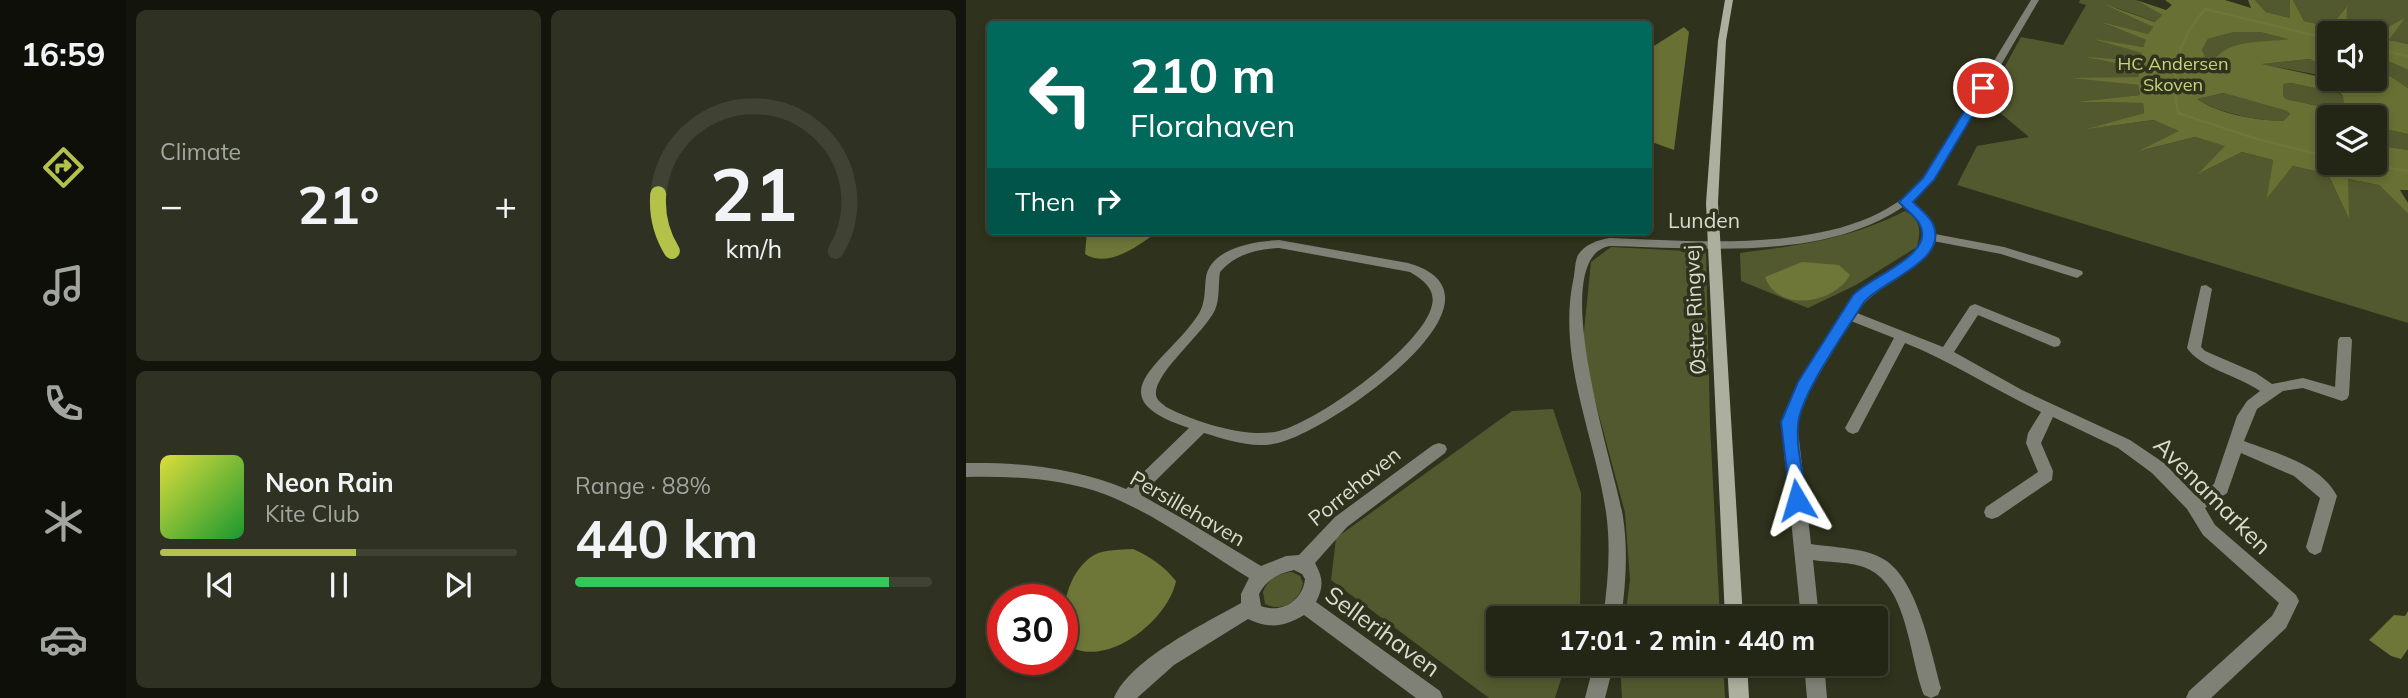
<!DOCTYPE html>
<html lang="en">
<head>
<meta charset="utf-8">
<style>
	:root { --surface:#232615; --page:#2f3222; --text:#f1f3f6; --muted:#a3a5a0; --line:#404334; --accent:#b5c24a }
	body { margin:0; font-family:Mulish,sans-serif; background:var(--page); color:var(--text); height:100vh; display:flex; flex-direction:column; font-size:26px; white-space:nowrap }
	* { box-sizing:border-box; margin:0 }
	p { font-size:23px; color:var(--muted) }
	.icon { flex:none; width:38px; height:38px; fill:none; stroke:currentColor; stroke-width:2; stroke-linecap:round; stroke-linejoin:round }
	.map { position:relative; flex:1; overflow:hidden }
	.sheet { display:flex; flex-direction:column; gap:10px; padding:10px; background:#13150c; width:840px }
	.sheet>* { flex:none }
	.top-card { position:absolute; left:21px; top:21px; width:665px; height:214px; border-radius:7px; box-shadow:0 4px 10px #0003,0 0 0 2px var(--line); background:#00695c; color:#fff; overflow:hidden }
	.controls { position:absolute; left:1351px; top:21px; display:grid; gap:14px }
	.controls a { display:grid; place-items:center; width:70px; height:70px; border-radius:7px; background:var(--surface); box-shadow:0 4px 10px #0003,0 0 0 2px var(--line); font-size:35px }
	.speed { position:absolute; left:21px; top:584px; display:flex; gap:14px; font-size:35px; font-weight:700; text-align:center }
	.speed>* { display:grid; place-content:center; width:91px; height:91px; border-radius:50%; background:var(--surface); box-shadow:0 4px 10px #0003,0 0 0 2px var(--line); line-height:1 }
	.speed .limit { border:10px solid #d22; background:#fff; color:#111 }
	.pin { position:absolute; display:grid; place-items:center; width:60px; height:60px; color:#fff; margin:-30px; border:4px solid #fff; border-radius:50%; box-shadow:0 2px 7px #0007 }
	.me { position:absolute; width:77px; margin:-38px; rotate:353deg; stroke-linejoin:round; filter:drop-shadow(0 0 5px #0008) }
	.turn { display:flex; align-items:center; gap:24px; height:147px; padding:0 28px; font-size:32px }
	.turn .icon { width:91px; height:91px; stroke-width:2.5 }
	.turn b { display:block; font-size:49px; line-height:60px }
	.then { display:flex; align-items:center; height:66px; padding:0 28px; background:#0003; gap:14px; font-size:26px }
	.big { font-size:52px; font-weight:700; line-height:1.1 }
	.sheet .tile { flex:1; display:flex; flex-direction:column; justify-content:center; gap:10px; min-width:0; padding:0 24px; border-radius:10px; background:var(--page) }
	.sheet .dial { align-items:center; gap:0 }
	.dial svg { height:182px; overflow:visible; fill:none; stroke:var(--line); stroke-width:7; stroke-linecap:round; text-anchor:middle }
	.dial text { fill:var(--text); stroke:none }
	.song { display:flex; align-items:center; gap:21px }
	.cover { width:84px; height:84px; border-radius:10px; background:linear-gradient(135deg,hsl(60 70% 55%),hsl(130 70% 35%)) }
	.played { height:7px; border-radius:4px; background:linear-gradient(90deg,var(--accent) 55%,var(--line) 55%) }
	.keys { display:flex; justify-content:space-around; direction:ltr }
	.heat { display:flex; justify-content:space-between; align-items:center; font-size:38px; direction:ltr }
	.charge { height:10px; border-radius:5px; background:linear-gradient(90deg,#34c759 88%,var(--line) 0) }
	.sheet .tiles { flex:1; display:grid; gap:10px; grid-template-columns:repeat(2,1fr) }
	.trip { position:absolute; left:520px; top:606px; width:402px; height:70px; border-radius:7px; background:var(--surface); box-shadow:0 4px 10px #0003,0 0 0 2px var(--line); font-weight:700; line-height:70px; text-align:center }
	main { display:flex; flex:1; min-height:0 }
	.tabs { display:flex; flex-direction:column; width:126px; justify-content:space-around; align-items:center; background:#0e0f08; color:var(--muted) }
	.tabs .icon { width:49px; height:49px }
	.tabs .current { color:var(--accent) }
	.tabs b { font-size:32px; color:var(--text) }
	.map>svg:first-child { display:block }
	.green { fill:#53592e }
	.forest { fill:#697033; fill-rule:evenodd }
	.water { fill:#6e7638 }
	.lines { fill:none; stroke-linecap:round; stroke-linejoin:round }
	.stream { stroke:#6e7638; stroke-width:2.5 }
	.minor { fill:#7f8176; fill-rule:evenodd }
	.tertiary { fill:#7f8176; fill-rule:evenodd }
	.secondary { fill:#acaf9e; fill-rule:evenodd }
	.route { fill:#1a73e8; stroke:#114b97; stroke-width:2 }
	.labels { text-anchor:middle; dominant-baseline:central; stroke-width:7; stroke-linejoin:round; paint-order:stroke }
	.far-park-label { font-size:18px; fill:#c8d47a; stroke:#2f321c }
	.street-label { font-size:21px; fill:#dadccf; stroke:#2f321c }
	.near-street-label { font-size:24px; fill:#dadccf; stroke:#2f321c }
</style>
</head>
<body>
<main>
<nav class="tabs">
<b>16:59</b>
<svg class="icon current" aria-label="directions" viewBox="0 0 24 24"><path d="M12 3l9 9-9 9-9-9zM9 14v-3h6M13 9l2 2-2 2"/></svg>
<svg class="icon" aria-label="music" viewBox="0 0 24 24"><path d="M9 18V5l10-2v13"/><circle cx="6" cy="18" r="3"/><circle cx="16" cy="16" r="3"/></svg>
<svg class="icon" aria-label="phone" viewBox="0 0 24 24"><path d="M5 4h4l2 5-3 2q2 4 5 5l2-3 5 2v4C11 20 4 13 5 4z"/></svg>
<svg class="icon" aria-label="climate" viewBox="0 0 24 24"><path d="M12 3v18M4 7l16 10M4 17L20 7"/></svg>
<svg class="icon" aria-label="car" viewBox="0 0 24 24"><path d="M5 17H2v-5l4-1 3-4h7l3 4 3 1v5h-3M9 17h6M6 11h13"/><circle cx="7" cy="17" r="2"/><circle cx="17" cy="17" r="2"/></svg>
</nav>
<section class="sheet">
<div class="tiles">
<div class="tile"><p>Climate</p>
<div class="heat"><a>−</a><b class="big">21°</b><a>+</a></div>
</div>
<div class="tile dial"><svg viewBox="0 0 100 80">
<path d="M14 69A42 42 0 1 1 86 69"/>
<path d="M14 69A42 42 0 0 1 8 44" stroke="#b5c24a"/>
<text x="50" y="56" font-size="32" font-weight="700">21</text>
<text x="50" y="72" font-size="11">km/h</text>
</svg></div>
<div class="tile">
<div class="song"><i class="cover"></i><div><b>Neon Rain</b><p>Kite Club</p></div></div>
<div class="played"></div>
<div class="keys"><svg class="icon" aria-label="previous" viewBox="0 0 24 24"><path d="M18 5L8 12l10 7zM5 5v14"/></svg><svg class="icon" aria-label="pause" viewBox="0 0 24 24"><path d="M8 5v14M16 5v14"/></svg><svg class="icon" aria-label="next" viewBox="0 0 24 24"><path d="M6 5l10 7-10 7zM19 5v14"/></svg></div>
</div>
<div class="tile"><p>Range · 88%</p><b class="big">440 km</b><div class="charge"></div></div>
</div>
</section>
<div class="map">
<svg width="1442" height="698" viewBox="0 0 1442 698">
	<rect width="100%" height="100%" fill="#2f321c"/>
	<path class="green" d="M1114,0H1170L1196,15L1190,22L1148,7L1187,27L1182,34L1142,25L1180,40L1177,47L1135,41L1177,53L1175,62L1128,59L1174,68L1173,78H1115L1172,85L1174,95L1120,102L1177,103L1178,113L1127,128L1189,120L1214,131L1178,150L1229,137L1260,146L1234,173L1276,152L1307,160L1302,196L1327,166L1362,174L1382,217L1381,179L1413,185L1442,214V323L991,185L1011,146L1063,137L1020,101L1055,37L1097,45L1120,5L1113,3Z
		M1289,0H1324V18L1300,12Z
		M1327,0H1442V44L1423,40L1438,19C1415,31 1406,36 1380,31V7L1364,27L1338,21Z
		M1268,32H1294L1323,39C1290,45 1273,37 1247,62L1240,60L1236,50L1242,39Z
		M1409,55L1442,70V88L1409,66Z
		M1345,59L1363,68V77L1295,64Z
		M1325,83L1371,92L1377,96L1378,109L1370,110L1320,99L1317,96V84Z
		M1259,93L1321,111L1324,114L1317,121C1289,120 1255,114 1231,99Z
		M1409,127L1442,134V150L1409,145Z
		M939,211C955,220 955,230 951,247L890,285L842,308L775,281L774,253C836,245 883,239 939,211Z
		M645,247L740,252L744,425L754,618H659L664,580L659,513L616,351L625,262Z
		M587,409L615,493L614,618H532V663H600L589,698H523L365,580L370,538L546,411Z
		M326,572L334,576L337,583C334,601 316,613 299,604L297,592C302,579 312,573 326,572Z
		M654,663H757L759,698H656Z"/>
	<path class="forest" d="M1170,0L1200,10L1206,5L1199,0H1259L1285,8L1282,0H1289L1300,12L1324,18V0H1327L1338,21L1364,27L1381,6L1380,30L1392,33H1363V68L1344,59L1296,64L1396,86L1397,84L1386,79H1409V66L1442,88V134L1409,127V117H1363V163H1409V145L1442,150V190H1434L1442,203V214L1413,185L1382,179L1383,219L1362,174L1327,166L1301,198L1307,160L1276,152L1232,174L1259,146L1229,137L1173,151L1213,131L1188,120L1121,129L1178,113L1177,103L1112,102L1174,95L1172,85L1106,78L1173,77V68L1119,57L1175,61L1176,53L1127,39L1177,47L1180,40L1135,22L1182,34L1187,27L1138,4L1189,22L1196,15ZM1268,32H1294L1322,39C1298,43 1262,38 1247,62L1241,61L1236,50L1242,39ZM1325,83L1374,93L1377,96L1378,109L1370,110L1320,99L1317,96V84ZM1258,93L1321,111L1324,114L1317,121C1290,120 1255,115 1231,99Z
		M1439,18L1423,40L1442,44V70L1409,55V34Z
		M718,27L723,32L708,150L683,141V49Z"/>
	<path class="water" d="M121,231H193C173,245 143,269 119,254Z
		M836,262L873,265L884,275C869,303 812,314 799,277Z
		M167,549C185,557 198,566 210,581C202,622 134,675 96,641C96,612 99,573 128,555C139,549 155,550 167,549Z
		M1442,611V649L1435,659L1425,656L1403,640L1428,615L1439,616Z"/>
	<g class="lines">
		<path class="stream" d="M1363,39L1239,9C1211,41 1204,72 1212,113L1291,139L1363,157
			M1409,49L1442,56
			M1392,163L1442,171"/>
		<path class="minor" d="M939,200L959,214L969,234L1038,247L1116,271L1117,274L1111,278L1035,254L967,241C956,275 909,283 891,313L977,347L1004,306L1009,304L1093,338L1095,342L1093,346L1088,347L1012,315L988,352L1056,390L1164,440L1198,463L1230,496L1248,484L1271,416L1281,401L1294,391C1273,376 1234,368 1221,348L1235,286L1240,285L1246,289L1235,347L1239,351L1290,373L1306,384L1337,378L1369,387L1372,340L1374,337H1384L1386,340L1383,395L1381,399L1376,401L1337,388L1317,391L1291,409L1278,441C1309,453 1355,464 1371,496L1355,552L1349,555L1343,552L1340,547L1354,498L1328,476L1275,453L1261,493L1239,508L1249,525L1330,595L1333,601L1320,628L1245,698H1220L1223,691L1306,616L1313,603L1237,535L1221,509L1186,473L1152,448L1087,417L1075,443L1087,471L1086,480L1032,517L1026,519L1020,517L1018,512L1020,507L1072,472L1060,443L1062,433L1075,412C1029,390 986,362 939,343L892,432L887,434L882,432L879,428L928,338L885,321L845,388L831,422L845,544C868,548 899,547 919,560C952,581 965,652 975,688L972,695L965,698L958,695C944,660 942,592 906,571C890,561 864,563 847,560L853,618H835L815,422L833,383L888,295L936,262L954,245L957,234L953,222L933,203Z
			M313,240L442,263C561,297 360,433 312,443C286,449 262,440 238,433L175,495L219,520L295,566L320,556L333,555L369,517L467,445L473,443L479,445L481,449L479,453L381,527L349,563C357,578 358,586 350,602L474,691L477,698H450L338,615C318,627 303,629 282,619L208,665L171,698H148C164,659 240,623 275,603V594L283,578C236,549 190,514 138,494C94,478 46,476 0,477V463C55,462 109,468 160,489L223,428C128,397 198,364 230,318C240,305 238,292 240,277C245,248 289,241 313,240ZM313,248L444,272C456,279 470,289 466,305C458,345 353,421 313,431C282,439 229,422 200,407C196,403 191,401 190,395C187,374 238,333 249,310C254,298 252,285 254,272C270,254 290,249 313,248ZM328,570L336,574L339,579C337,600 316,614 295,606L293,594C300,580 313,573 328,570Z
			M838,663H858L861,698H841Z"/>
		<path class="tertiary" d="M1065,0H1073C1048,43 1023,86 997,129C987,146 978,169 964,184C886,265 747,248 644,246C577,257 651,474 657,517C662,550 660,584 655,618H637C642,583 645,547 640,512C628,433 590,356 608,276C609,270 609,261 612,255C619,244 632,240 644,238C736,241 893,257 958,178C971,162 980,141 991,123C1015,82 1040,41 1065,0Z
			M628,663H648L639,698H619Z"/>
		<path class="secondary" d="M759,0H767L760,41L752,203L777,618H759L740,203L752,41Z
			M761,663H781L783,698H763Z"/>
	</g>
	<path class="route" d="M1014,86L1023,88L968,180L947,202C953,208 962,215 966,222C986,260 917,280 898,302C881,330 834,394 832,425C830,450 838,476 841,500L838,506L831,509L825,506L815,422L832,382L887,295C905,276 972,254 953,223C948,215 939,209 933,202L957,178Z"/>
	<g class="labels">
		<g class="far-park-label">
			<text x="1207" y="63">HC Andersen<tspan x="1207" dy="21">Skoven</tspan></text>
		</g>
		<g class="street-label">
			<text x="738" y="220">Lunden</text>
			<text transform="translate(728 310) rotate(-93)">Østre Ringvej</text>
			<text transform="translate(388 486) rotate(-39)">Porrehaven</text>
			<text transform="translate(222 508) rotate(30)">Persillehaven</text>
		</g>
		<g class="near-street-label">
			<text transform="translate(1247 495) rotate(45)">Avenamarken</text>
			<text transform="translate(417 631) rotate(36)">Sellerihaven</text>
		</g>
	</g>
</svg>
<div class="controls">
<a><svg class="icon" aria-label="sound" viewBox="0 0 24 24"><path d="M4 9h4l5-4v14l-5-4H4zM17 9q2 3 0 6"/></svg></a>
<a><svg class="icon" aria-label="layers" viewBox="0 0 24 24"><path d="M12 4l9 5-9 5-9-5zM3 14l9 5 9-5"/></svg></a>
</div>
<div class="speed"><div class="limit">30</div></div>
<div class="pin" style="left:1017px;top:88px;background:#d93025"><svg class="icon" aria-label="arrive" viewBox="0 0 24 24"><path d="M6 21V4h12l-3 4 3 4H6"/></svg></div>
<svg class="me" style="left:831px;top:500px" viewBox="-20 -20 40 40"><path d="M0-17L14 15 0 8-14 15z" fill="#1a73e8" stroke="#fff" stroke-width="4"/></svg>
<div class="trip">17:01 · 2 min · 440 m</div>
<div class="top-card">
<div class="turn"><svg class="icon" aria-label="left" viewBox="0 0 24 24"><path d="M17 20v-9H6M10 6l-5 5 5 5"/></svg><div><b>210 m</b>Florahaven</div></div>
<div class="then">Then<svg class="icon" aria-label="right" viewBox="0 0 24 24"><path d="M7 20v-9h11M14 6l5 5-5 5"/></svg></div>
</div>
</div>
</main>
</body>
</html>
